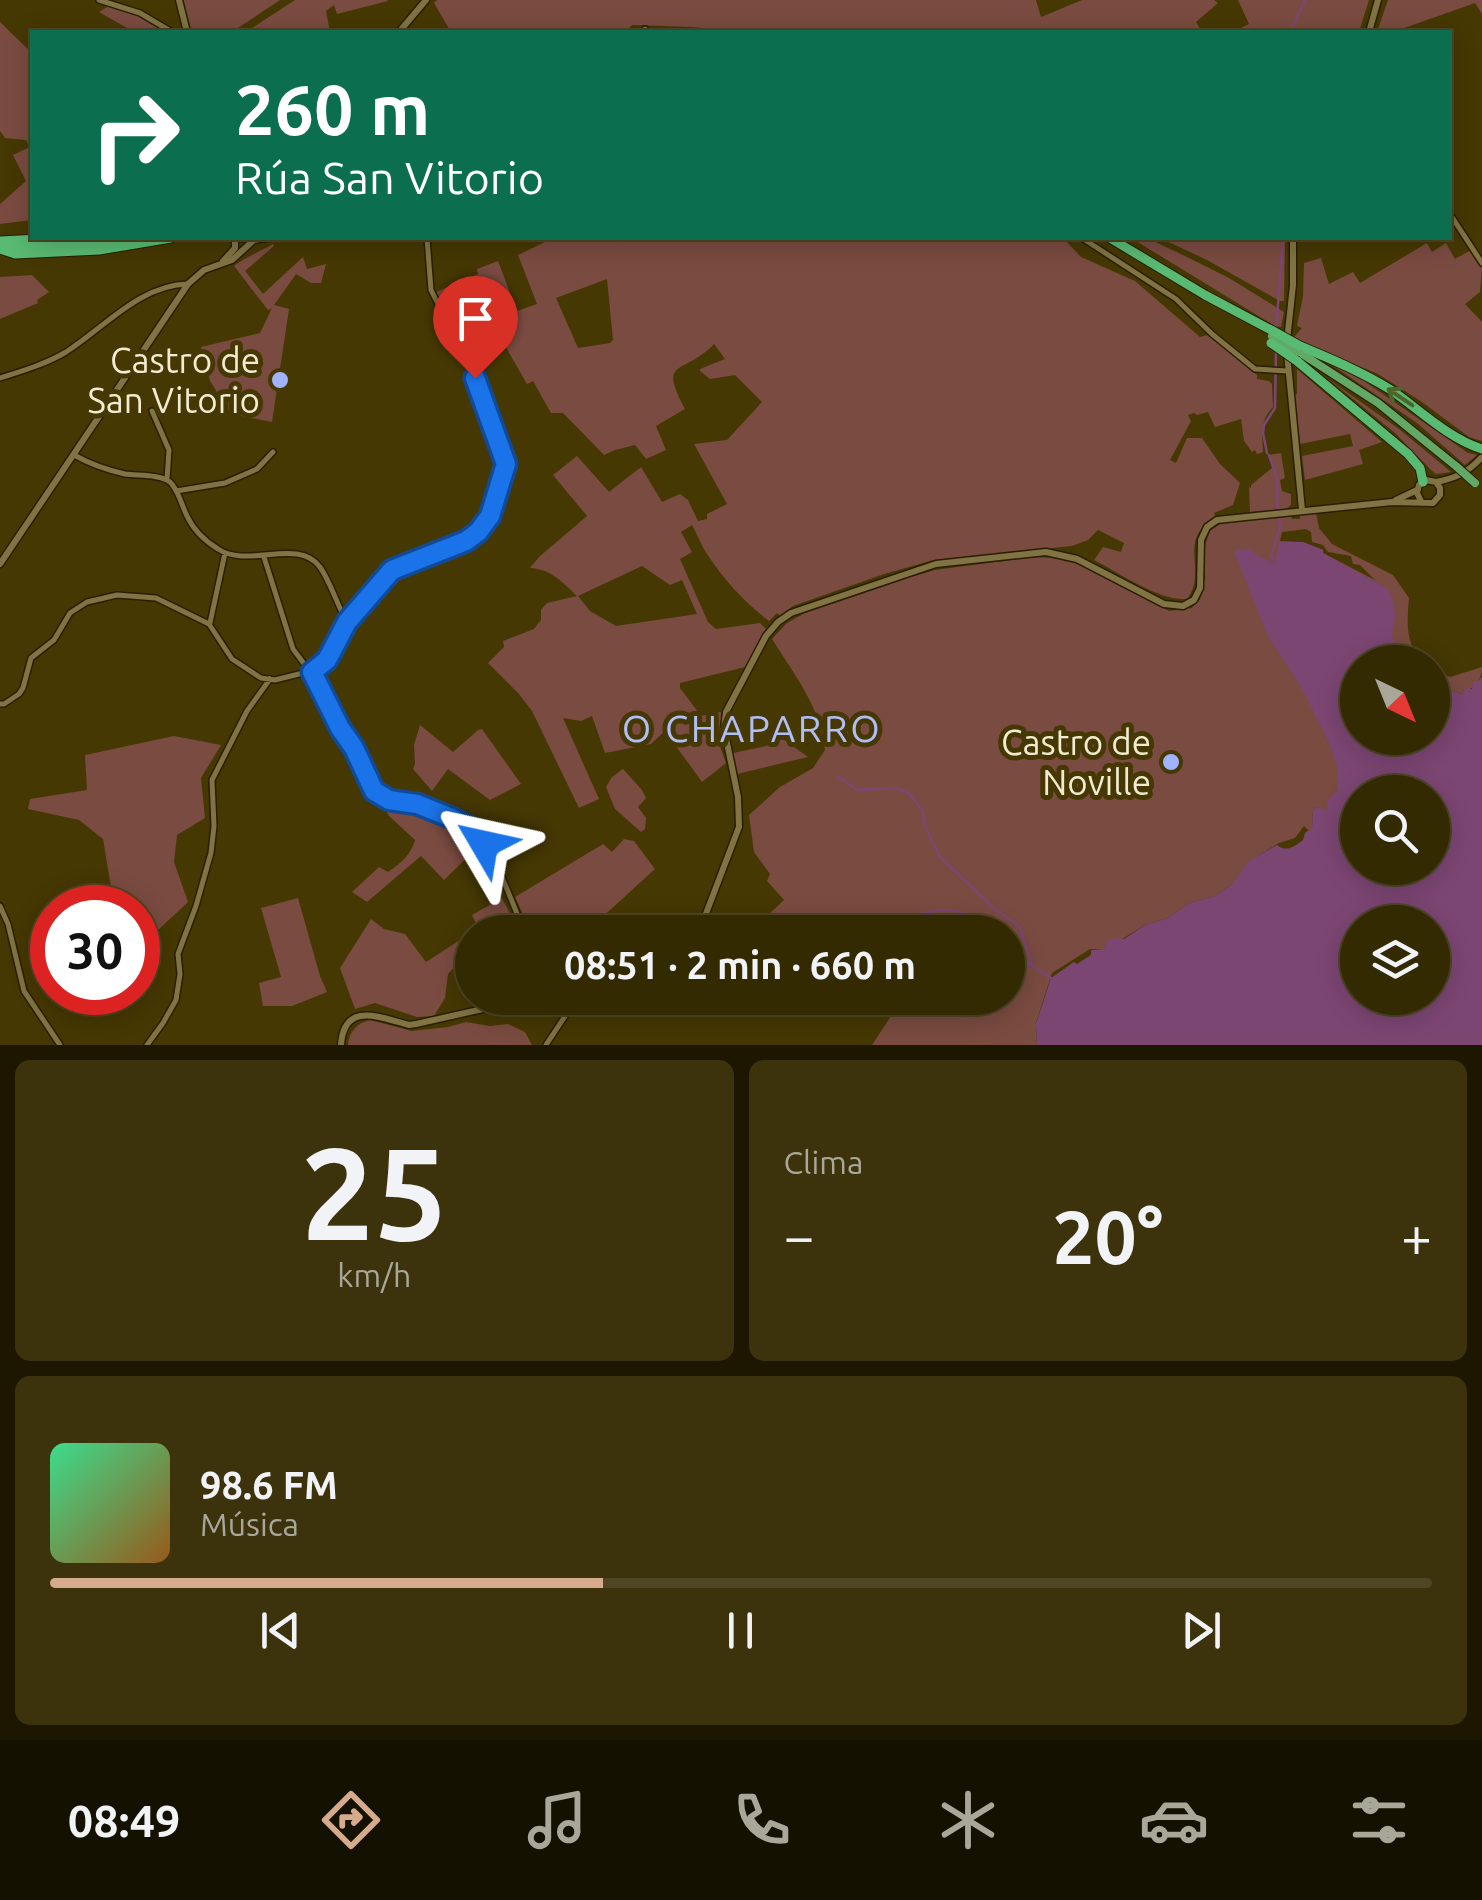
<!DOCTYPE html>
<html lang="es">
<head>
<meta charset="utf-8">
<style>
	:root { --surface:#342a02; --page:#3c320c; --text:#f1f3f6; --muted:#a9a799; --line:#4e4624; --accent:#d6ab8b }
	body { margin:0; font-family:Ubuntu,sans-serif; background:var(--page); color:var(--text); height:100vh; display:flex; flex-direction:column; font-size:38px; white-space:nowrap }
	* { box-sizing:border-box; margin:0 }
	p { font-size:32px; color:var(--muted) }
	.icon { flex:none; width:55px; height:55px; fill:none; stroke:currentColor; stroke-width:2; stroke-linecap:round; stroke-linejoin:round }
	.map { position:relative; height:1045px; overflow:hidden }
	.drawer { display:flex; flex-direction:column; gap:15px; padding:15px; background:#1d1701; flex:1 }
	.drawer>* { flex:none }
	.guide { position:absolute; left:30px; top:30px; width:1422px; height:210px; border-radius:0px; box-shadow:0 5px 25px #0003,0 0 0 2px var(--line); background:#0b6e4f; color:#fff; overflow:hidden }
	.needle { width:65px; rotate:137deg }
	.tools { position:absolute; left:1340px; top:645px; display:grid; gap:20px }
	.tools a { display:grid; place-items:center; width:110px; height:110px; border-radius:50%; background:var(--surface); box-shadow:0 5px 25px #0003,0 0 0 2px var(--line); font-size:50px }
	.speed { position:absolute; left:30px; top:885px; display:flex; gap:20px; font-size:50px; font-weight:700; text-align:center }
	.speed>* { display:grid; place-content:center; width:130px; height:130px; border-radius:50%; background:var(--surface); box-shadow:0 5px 25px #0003,0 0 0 2px var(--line); line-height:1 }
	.speed .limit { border:15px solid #d22; background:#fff; color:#111 }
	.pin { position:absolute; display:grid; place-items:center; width:85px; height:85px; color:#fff; margin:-102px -42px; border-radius:50% 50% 50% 0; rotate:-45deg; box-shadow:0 0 10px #0007 }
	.pin .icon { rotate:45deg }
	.me { position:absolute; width:110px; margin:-55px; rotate:306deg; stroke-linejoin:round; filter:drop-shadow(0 0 8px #0008) }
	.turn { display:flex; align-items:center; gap:35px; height:210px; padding:0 40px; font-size:45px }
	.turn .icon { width:130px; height:130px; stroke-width:2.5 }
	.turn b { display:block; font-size:70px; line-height:85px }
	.big { font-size:75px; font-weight:700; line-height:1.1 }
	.drawer .widget { flex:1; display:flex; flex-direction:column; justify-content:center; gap:15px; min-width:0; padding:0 35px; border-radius:15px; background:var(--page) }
	.drawer .dial { align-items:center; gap:0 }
	.dial b { font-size:130px; line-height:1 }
	.song { display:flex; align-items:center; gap:30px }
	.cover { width:120px; height:120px; border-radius:15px; background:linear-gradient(135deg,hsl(150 70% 55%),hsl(30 70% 35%)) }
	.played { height:10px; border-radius:5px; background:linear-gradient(90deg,var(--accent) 40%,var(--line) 40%) }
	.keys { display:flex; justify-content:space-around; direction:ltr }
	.heat { display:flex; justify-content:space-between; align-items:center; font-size:55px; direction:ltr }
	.drawer .tiles { flex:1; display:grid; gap:15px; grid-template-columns:1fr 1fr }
	.widget:last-child { grid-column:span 2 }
	.trip { position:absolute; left:455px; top:915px; width:570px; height:100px; border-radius:50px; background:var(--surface); box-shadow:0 5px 25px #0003,0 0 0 2px var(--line); font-weight:700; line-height:100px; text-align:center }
	.menu { display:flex; height:160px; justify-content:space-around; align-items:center; background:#151101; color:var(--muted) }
	.menu .icon { width:70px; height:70px }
	.menu .active { color:var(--accent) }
	.menu b { font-size:45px; color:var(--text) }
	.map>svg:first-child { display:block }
	.green { fill:#7a4b41; fill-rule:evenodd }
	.water { fill:#7c4673; fill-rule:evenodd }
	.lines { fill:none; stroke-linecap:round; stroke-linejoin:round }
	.stream { stroke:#7c4673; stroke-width:2.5 }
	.minor-casing { stroke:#291f00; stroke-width:8 }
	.tertiary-casing { stroke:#291f00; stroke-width:9 }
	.primary-casing { stroke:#291f00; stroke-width:10 }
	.trunk-casing { stroke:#291f00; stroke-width:11 }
	.minor { stroke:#817343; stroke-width:5 }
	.tertiary { stroke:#817343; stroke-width:6 }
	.primary { stroke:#63a867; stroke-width:8 }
	.trunk { stroke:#59ba73; stroke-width:9 }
	.primary-bridge-casing { stroke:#291f00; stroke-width:10; stroke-linecap:butt }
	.trunk-bridge-casing { stroke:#291f00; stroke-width:11; stroke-linecap:butt }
	.primary-bridge { stroke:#63a867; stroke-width:8 }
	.trunk-bridge { stroke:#59ba73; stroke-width:9 }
	.oneway { stroke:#4d662a }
	.route-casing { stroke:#114b97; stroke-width:25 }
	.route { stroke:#1a73e8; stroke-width:18 }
	.poi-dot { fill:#a1b3fd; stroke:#463803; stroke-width:4 }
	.labels { text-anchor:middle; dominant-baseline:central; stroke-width:10; stroke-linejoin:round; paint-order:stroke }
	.poi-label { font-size:35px; fill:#f2ebd1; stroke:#463803; text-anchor:end }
	.neighbourhood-label { font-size:38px; letter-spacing:2.5px; fill:#b0bef5; stroke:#463803 }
</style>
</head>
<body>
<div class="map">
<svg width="1482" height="1045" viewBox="0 0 1482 1045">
	<rect width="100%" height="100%" fill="#463803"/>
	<path class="green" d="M183,0H280L232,32H192Z
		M295,0H387L388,1L337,14L334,5L326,11L330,32H246Z
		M437,0H1036L1041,17L1082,0H1214L1218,3L1196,22L1202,32H744L691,27L632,25L626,31L610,32H451L434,3Z
		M1238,0H1369L1359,32H1233L1249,24Z
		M1388,0H1482V14L1475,3L1393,32H1377Z
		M109,6L138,16L166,32H134L99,12Z
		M0,22L32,53V220L0,224V204L26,181L13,155L30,147L26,140L5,138L0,131Z
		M547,238H622V243L624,238H1063L1081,257L1135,281L1200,337L1208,335L1257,375V379L1269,381L1272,384L1273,407C1260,420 1262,434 1263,452L1257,454L1255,450L1252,452L1244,441L1241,419L1215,427L1208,412L1197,415L1194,413L1188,415L1191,421L1170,460L1176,463L1187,438H1202L1220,464L1240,483L1233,505L1214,513L1216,518C1175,540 1209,571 1187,599C1158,601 1120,573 1094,560L1103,547L1121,552L1124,543L1098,530L1088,540L1072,546L934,560L884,574L793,606L780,616L777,613L769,621C744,602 725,581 707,554C701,545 697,534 692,525L681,532L692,552L680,559L708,622L716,629L760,623L767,630L745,667L680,683V688L701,716L721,712L723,740L719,744L726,763L702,782L665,731L651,744L605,753L592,716L581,721L563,718L599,799L579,808L532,711L519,694L488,663L504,647L503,641L534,629L541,620V610L547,603L577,596C562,582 551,569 530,568L539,557L587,516L553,475L577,456L609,492L641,467L662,502L680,494L688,500L698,521L707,519V514L727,504L694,444L727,440L762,402L735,375L710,379L700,371V369L725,359L714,344C684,376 657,357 685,409L656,426L666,450L646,459L635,445L615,450L604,455L563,413H551L533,381L527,384L508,351L487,290L445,311L436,292L478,274L477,269L498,261L517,311L537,304L518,255L547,241ZM607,279L613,340L610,343L578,348L556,298ZM642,566L670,585L682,580L697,614L616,626L590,611L578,596Z
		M1131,238H1147L1187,257L1229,278L1284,312L1281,327L1275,326Z
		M1160,238H1285L1284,301H1280L1207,260Z
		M1427,243L1432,252L1446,243L1455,259L1471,250L1482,267L1480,292L1465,304L1482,322V441L1469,437L1422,402L1378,374L1301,342L1294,337L1302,328L1297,326L1303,296L1304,263L1321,258L1329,284L1353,272L1360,283Z
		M273,244L274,246L245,271L263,294L303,257L307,269L326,264L321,283H311L296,274L274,305L289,309L272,422L231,414L210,381L201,347L260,333L272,308L268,310L234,266C246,257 259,252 273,244Z
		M32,275L49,292L37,300L38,303L0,319V277Z
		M1329,363L1364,381L1468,453L1477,455L1465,465L1417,423Z
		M1297,369L1382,442L1359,450L1363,464L1305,480L1302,456L1353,446L1350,434L1300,444L1294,395L1297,394Z
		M1327,378L1399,429L1451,472L1436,474L1432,471L1395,433Z
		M1281,453L1285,478L1280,480L1282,491L1291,494V505L1286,509L1250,512L1249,487L1251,488V485L1272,468L1268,455Z
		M1300,513H1316L1319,528L1332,544L1393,575L1409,598C1407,624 1405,641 1422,662H1401L1391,635L1358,660L1350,681L1358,738L1338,790L1328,800V812L1317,807L1313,809L1312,829L1309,831L1304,826L1295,838L1279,843L1250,861L1231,885L1215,896L1189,903L1168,918L1145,925L1104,950L1090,949L1052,973L1036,1023L1037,1045H872L902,999L901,998H1008V932H750L784,900L767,881L770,874L754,852L749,815L780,787L813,768L825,750C820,706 795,676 772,639L787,623L805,613L914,576L935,570L1033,557L1058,558L1077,564L1169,611L1192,608L1200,599L1205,577V545L1210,531L1222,523L1291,515L1292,519H1300ZM1306,529L1311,532L1312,542L1323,545L1328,552L1351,556L1353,564L1360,565L1375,580L1323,553V550L1303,542L1280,541L1282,532Z
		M1482,667C1482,682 1474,687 1462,694L1450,690L1441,691L1438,687L1433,686L1432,670L1450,677Z
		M420,725L453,752L478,730L482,729L521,784L490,800L448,769L432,791L413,769L415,764L414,745Z
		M174,736L221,745L201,778L205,818L177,835L174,862L188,902L158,930L138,928V908L107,907L111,887L103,839L79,820L28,809L30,799L87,790L85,755Z
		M780,737L808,757L737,774L733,753L766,746Z
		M623,769L642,790L646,798L638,807L646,818L645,829L641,832L615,809L606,787L612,777Z
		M379,799C406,809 438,809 463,827C470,832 475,839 481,844L444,880L421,856L367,902L352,892L379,867L388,872C401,863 411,855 415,840L389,816Z
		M624,839L634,841L655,869L586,932H538L526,921L515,897L603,844L612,852Z
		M298,898L320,976L327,992L292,1006H263L259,983L281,977L261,908Z
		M502,898L512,918L523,932H480L472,915Z
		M371,919L384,929L405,934L426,962L463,938L472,942V948L448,974L445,998L434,1016L417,1017L375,1003L355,1009L340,968Z
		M370,1020L412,1031L448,1027L466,1022L490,1026L508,1024L525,1032L532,1045H348C349,1032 357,1023 370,1020Z"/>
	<path class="water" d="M1279,542H1303L1323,550V553L1388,589L1393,601L1395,616L1392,635L1401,662H1358V738H1432L1433,689L1438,686L1442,691L1450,690L1462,694L1467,688L1472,689L1473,681H1478L1482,677V1045H1037L1036,1024L1051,978L1074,962L1077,964L1091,955V950H1104L1107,940L1117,938L1124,939L1145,925L1168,918L1189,903L1215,896L1231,885L1249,861L1277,845C1287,853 1295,846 1303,840L1305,833L1312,828L1313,809L1317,807L1328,811L1327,800L1338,790L1337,766L1329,743L1300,685L1267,634L1234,551L1249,548L1258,556L1275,563ZM1358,792H1432V868H1358ZM1358,922H1432V998H1358Z"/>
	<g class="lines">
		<path class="stream" d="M1290,32L1305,0
			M1276,331L1283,238
			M1267,453L1263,433L1264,425L1275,408L1276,349
			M1269,455L1277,478L1278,510
			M1276,563L1271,555L1280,528L1279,518
			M839,777L857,790L895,788L909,793L922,810L925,826L940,857L995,909L1019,926L1032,964
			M875,932C915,917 955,891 988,932
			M1008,950L1051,978"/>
		<g class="minor-casing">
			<path id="minor" d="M99,0L140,13L172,32
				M645,29V32
				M1450,214L1482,263
				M1082,238L1176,299L1212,334L1255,369L1287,371
				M0,378C22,371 46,364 66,352C105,327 140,285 188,284
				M152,411L169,450L167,479
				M74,455C90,464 107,470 125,474C137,476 160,474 170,482C178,489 182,506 187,516C193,529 205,541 218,549C248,569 298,537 320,567C331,583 337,605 347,622
				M176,491L225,483L257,469L273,452
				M264,557L293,649L317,681L374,791C391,801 408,801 426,807C439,812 452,817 463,823C494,843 507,893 522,925L531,932
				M210,623L225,553
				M0,704H4L19,694L23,688L31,658L54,640L70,613L87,602L117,595L156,598L209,624L232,659L261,678L275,680L311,671L327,660L347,622L392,570L465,541L478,532L490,516L506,464L475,378L431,290L427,238
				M0,906L8,924L24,991L60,1045
				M672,998L676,1007
				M641,1003L648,1008L709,1007L757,1013L833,1001L861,1002L862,998
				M147,1045L163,1023L176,1000L180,974L178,954L196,906L211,853L214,826L212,780L247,711L270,679
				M546,1045L577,998"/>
		</g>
		<g class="tertiary-casing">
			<path id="tertiary" d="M179,0L187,32
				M399,32L426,0
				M1369,32L1378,0
				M242,238L254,240L265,238
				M223,261L235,248V238
				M1287,341L1293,285V238
				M1287,353L1302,510
				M1436,482C1456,478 1467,473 1481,458
				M1396,500L1417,490
				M0,564L188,284L204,270L232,260L254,240
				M699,932L739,827L738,797L724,728L726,712L766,636L778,622L791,613L936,564L1046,552L1077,559L1164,604L1183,606L1194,600L1200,588L1201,540L1207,527L1217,520L1392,502L1433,503L1440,495V488L1436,482L1426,480L1419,485L1417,493L1421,501
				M624,998C639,1003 652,1005 667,998
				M341,1045C344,1000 381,1018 409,1025L416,1024L532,998"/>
		</g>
		<g class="primary-casing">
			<path id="primary" d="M1299,352L1378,403L1457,467"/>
		</g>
		<g class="trunk-casing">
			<path id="trunk" d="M1110,238L1205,295L1273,331
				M0,241L58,238
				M3,248L67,245L122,238
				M0,249L15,254L99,250L171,238
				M1300,346C1331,359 1362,372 1391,390C1420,410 1448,438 1482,449
				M1297,361L1408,454L1420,468L1423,482"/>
		</g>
		<use href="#minor" class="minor"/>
		<use href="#tertiary" class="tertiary"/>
		<use href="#primary" class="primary"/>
		<use href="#trunk" class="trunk"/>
		<g class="primary-bridge-casing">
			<path id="primary-bridge" d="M1272,336L1299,352
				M1457,467L1475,483"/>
		</g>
		<g class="trunk-bridge-casing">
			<path id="trunk-bridge" d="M1273,331L1300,346
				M1271,343L1297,361"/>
		</g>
		<use href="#primary-bridge" class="primary-bridge"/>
		<use href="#trunk-bridge" class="trunk-bridge"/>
	</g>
	<defs><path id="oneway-shaft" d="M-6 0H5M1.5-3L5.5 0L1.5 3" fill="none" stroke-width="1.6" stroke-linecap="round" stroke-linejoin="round" transform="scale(2.5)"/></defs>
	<use class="oneway" href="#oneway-shaft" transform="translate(1400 397) rotate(-146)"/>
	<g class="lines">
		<g class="route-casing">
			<path id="route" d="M475,378L506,464L490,516L478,532L466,541L392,570L347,622L327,660L312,672L340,728L354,748L374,791L389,800L417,804L452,818L470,828L484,844"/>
		</g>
		<use href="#route" class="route"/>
	</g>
	<g class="poi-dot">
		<circle cx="280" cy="380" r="10"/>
		<circle cx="1171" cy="762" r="10"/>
	</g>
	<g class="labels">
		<g class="poi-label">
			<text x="260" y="360">Castro de<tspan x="260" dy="40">San Vitorio</tspan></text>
			<text x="1151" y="742">Castro de<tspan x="1151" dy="40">Noville</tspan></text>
		</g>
		<g class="neighbourhood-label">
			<text x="752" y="728">O CHAPARRO</text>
		</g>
	</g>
</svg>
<div class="tools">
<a><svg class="needle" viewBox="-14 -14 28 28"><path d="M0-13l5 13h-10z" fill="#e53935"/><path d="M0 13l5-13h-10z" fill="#a9a799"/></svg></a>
<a><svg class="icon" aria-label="search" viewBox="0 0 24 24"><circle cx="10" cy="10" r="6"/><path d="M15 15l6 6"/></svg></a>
<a><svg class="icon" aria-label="layers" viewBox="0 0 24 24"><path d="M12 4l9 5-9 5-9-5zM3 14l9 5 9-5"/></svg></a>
</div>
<div class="speed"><div class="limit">30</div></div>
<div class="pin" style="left:475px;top:378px;background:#d93025"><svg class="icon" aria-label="arrive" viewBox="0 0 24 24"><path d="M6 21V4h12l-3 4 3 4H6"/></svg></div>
<svg class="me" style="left:484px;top:844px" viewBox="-20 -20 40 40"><path d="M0-17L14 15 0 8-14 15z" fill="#1a73e8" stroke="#fff" stroke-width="4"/></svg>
<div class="trip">08:51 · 2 min · 660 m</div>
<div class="guide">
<div class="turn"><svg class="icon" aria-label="right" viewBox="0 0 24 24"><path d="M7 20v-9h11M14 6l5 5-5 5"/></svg><div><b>260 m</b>Rúa San Vitorio</div></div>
</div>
</div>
<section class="drawer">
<div class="tiles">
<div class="widget dial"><b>25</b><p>km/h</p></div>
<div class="widget"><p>Clima</p>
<div class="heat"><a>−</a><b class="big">20°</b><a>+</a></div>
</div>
<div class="widget">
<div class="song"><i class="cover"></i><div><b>98.6 FM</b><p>Música</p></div></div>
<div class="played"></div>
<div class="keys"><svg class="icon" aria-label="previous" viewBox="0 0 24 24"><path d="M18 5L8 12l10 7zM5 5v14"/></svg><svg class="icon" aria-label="pause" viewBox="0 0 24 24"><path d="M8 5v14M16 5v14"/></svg><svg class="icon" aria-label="next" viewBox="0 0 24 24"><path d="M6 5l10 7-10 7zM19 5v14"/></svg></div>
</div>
</div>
</section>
<nav class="menu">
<b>08:49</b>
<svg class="icon active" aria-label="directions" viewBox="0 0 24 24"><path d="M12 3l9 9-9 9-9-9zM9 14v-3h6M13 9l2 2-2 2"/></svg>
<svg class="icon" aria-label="music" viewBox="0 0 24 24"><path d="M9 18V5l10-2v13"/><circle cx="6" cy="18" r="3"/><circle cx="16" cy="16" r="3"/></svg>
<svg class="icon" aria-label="phone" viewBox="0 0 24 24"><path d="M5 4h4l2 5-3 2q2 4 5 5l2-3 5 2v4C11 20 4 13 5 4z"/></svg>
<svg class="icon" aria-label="climate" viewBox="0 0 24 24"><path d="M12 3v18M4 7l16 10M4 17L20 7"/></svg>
<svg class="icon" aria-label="car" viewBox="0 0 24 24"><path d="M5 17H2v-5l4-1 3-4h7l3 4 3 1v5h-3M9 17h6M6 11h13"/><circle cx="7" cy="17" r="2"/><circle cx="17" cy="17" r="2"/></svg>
<svg class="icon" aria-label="filters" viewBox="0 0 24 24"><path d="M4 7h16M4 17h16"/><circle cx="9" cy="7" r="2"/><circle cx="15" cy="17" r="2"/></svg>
</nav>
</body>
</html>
